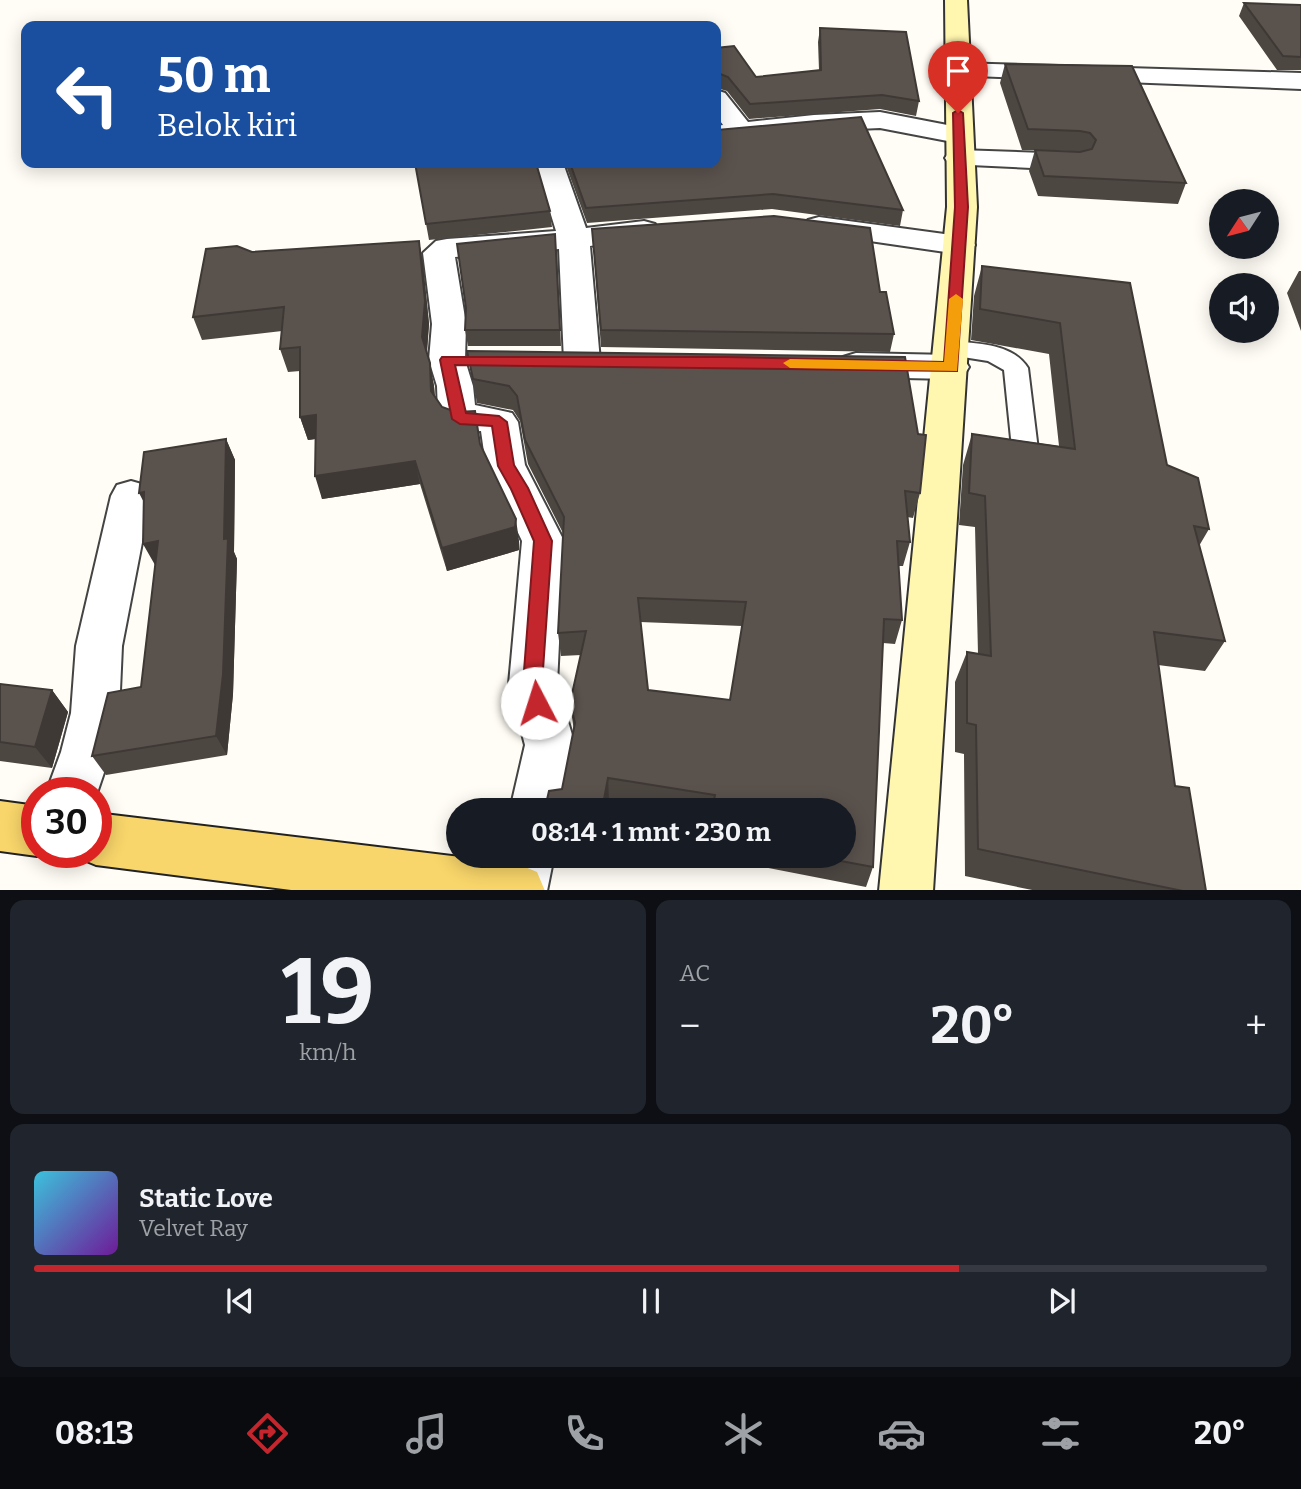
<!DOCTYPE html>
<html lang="id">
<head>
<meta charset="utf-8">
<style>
	:root { --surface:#171b24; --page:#20242c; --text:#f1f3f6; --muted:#9ea1a6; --line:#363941; --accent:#c4262e }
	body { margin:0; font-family:Bitter,serif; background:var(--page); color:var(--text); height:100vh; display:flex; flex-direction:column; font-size:26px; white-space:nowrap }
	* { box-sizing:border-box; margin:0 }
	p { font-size:23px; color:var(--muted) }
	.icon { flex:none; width:38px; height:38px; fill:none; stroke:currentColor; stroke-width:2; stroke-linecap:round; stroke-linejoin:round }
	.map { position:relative; height:890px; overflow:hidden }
	.side { display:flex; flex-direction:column; gap:10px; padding:10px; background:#0d0f14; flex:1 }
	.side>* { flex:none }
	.top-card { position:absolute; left:21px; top:21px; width:700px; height:147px; border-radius:14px; box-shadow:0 4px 18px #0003; background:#1a4fa0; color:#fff; overflow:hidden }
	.needle { width:46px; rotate:234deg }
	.controls { position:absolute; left:1209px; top:189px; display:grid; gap:14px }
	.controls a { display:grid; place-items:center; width:70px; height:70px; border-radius:50%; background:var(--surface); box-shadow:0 4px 18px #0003; font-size:35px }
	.speed { position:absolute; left:21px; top:777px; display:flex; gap:14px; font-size:35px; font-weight:700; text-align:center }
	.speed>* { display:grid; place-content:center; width:91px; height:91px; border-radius:50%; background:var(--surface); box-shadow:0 4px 18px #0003; line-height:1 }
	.speed .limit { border:10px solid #d22; background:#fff; color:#111 }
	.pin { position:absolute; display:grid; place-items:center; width:60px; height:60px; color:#fff; margin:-72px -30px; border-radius:50% 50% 50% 0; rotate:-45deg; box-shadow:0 0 7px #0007 }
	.pin .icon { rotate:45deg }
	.me { position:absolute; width:77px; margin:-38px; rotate:355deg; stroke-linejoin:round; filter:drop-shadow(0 0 5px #0008) }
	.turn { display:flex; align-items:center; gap:24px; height:147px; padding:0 21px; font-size:32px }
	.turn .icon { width:91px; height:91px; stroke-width:2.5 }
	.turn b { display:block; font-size:49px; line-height:60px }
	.big { font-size:52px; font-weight:700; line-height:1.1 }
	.side .card { flex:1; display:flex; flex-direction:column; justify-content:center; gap:10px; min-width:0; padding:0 24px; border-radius:14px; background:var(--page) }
	.side .dial { align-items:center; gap:0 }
	.dial b { font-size:91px; line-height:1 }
	.song { display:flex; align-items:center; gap:21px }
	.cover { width:84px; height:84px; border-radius:10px; background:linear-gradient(135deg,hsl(190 70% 55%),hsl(280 70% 35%)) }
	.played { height:7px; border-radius:4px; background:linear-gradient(90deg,var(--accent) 75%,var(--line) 75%) }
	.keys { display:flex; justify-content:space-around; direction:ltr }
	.heat { display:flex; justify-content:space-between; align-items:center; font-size:38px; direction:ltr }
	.side .tiles { flex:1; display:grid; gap:10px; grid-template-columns:1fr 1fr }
	.card:last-child { grid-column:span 2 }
	.trip { position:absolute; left:446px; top:798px; width:410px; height:70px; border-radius:35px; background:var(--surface); box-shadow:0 4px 18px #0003; font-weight:700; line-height:70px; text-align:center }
	.menu { display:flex; height:112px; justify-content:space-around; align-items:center; background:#090b0e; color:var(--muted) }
	.menu .icon { width:49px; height:49px }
	.menu .current { color:var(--accent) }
	.menu b { font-size:32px; color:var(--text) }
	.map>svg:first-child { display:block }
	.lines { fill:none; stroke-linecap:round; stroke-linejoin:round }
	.lane-casing { stroke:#444; stroke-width:4 }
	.street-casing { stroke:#444; stroke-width:4 }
	.secondary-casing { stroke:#333; stroke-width:4 }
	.primary-casing { stroke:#222; stroke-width:4 }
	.lane { fill:#fff; fill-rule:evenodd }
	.street { fill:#fff; fill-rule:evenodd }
	.secondary { fill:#fff6b0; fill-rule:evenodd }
	.primary { fill:#f9d66b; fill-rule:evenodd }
	.wall { fill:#4d4742; fill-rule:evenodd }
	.shaded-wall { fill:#3f3936 }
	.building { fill:#5a524d; stroke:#3f3936; stroke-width:2; fill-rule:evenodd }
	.route { fill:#c4262e; stroke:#7f191e; stroke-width:2 }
	.slow { fill:#f59e0b }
</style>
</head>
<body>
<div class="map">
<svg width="1301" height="891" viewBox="0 0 1301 891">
	<rect width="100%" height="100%" fill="#fffdf5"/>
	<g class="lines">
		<g class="lane-casing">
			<path id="lane" d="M952,341C978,344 1012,343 1028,368L1039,458L1035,465L1026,468L1017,465L1013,458L1004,370L988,361L944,354L940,349L944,344Z"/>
		</g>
		<g class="street-casing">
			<path id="street" d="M957,63L1301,73V89L948,75L945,70L948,65Z
				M716,90L725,93L748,122L814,115L880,112L968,129L972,135L968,141L958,143L880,128L814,131L716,142V126L723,125L716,115Z
				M959,150L1073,154L1083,156L1087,162L1083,168L1073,170L949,164L945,158L949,152Z
				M535,163H563L586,228L644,221L655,224L659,230L655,236L590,246L600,361L595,369L582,373L569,369L564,361L559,249L455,257L466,324L465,360L473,386L475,405L512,413L518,422L525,465L564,541L557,684L575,745L562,810H510L525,745L509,684L522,541L486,466L481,431L460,432L447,428L438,413L437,386L429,360L432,324L423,253L436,241L447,239L556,231Z
				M819,217L959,236L970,238L975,245L970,252L959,254L808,232L804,226L808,220Z
				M856,353L951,355L964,359L969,367L964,375L951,379L856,377L843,373L838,365L843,357Z
				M131,481L145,485L151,496L122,646L119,713L111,752L96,796V793H46L61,752L71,713L76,646L111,496L117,485Z
				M500,856H554L547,891H492Z"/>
		</g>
		<g class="secondary-casing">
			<path id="secondary" d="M945,0H967L977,207L933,891H879L947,207Z"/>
		</g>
		<g class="primary-casing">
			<path id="primary" d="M0,801L37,806V852H47L37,856L0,851Z
				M96,813L518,864L537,872L545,891H299L96,865L77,857L75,852H96Z"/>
		</g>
		<use href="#lane" class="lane"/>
		<use href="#street" class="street"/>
		<use href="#secondary" class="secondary"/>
		<use href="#primary" class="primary"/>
	</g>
	<path class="wall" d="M1244,3L1301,5V70H1277L1239,16Z
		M820,28L919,101L916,116L880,109L749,119L727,91L717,88H716V48L756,77L819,70L818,42Z
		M1005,64L1186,183L1178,204L1038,196L1029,171L1035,150L1074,151L1022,150L1000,83Z
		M415,163L550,211L552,227L429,240Z
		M565,163H716L903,210L900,226L772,209L587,223Z
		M592,229L880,292L894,334L890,352L601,347Z
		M419,241L423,264L429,324L427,354L434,386L435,397L442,407L480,445L519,541V550L447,571L420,484L322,499L315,439L308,440L300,417V371L288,372L280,349L282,331L202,340L193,317L252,252Z
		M557,250L561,346H468L465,330Z
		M982,266L1130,283L1167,465L1209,529L1199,546L1225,641L1205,671L1158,665L1175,786L1206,891H1037L965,876L964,754L955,752V682L967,652L978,654L975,527L959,525L963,465L972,434L1059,446L1049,354L971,340L974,296Z
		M1299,271H1301V331L1287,293Z
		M467,351L920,493L913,518L907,517L910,542L903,566H898L902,620L895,644L883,643L873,867L866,887L706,856H844V810H672L609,800L607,810H547L546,804L562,789L574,731L570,703L581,655L561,656L558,633L564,535L528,464L520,421L513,410L477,403ZM640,622L742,626L730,700L648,690Z
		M226,439L235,460L234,552L237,559L233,694L227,755L106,775L92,756L141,687L155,565Z
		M0,684L52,690L68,712L52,768L0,761Z"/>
	<path class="shaded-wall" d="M718,73L717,88H716V74Z
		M719,108L718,123L716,125V110Z
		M419,241L423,264L429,324L426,360L422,337Z
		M430,363L434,386L436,414L431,391Z
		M316,415L323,438L308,440L300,417Z
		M226,439L235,460L234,552L237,559L233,694L227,755L216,736Z
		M415,461L420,484L322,499L315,476Z
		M144,492L150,514L139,493Z
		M516,519L519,541V550L447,571L442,548Z
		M158,541L169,562L155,565L143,544Z
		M52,690L68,712L52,768L35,747Z
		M608,778L609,800L607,810H602Z"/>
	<path class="building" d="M1244,3L1301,5V57L1283,56Z
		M820,28L906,32L919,101L882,95L750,104L728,77L718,73L716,74V48L734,46L756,77L821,70Z
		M1005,64L1132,66L1186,183L1044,176L1035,150L1080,152L1092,149L1096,140L1090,133L1080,131L1028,129Z
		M861,117L903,210L773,194L586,208L570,163H716V128L717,130Z
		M415,163H536L550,211L426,224Z
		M774,216L870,228L880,292H886L894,334L601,330L592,229Z
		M555,234L560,330H465L466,308L457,244Z
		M419,241L425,301L422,337L430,363L431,391L442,407L456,412L475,411L480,444L516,519L515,527L442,548L415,461L315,476L316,415L300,417V347L280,349L284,307L193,317L206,249L237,246L252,252Z
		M982,266L1130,283L1167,465L1198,478L1209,529L1194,526L1225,641L1154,632L1175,786L1189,788L1206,891H1183L978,849L976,725L967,723V652L991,656L985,496L969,493L972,434L1075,449L1060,323L980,309Z
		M467,351L905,357L918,434L926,435L920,493L905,491L910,542L897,541L902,620L884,619L873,867L814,856H844V810H712L715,795L608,778L602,810H590L546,804L549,791L562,789L575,723L570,703L586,631L558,633L564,517L525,440L517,396L509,386L473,379ZM638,598L746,602L730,700L648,690Z
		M226,439L224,539L228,538L223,674L216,736L92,756L108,693L141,687L158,541L143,544L144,492L139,493L144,452Z
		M0,684L52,690L35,747L0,742Z"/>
	<path class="route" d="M958,110L963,113L968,207L957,371L455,365L466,413L499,416L507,422L514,465L528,488L552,541L542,684L547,703L544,709L537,711L530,709L523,684L534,541L511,489L498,466L492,426L460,424L452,419L440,360L442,357H726L944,362L955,207L953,113Z"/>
	<path class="slow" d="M956,294L963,299L957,371L790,368L783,363L790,359L944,362L949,299Z"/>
</svg>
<div class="controls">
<a><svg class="needle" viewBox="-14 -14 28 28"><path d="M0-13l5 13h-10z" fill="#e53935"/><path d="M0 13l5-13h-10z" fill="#9ea1a6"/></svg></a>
<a><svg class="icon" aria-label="sound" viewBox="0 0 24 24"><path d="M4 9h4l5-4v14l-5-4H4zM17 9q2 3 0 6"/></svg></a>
</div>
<div class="speed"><div class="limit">30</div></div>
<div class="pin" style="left:958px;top:113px;background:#d93025"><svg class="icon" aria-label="arrive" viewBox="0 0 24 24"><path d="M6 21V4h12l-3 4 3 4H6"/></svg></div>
<svg class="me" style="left:537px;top:703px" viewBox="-20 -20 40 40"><circle r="19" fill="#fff"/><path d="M0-13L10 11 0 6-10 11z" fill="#c4262e"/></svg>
<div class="trip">08:14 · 1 mnt · 230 m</div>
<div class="top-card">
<div class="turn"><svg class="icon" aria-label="left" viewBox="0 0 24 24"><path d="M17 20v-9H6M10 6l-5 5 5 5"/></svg><div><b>50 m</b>Belok kiri</div></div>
</div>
</div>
<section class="side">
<div class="tiles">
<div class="card dial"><b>19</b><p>km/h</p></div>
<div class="card"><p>AC</p>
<div class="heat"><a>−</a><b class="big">20°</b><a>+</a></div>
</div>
<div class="card">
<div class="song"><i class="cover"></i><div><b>Static Love</b><p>Velvet Ray</p></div></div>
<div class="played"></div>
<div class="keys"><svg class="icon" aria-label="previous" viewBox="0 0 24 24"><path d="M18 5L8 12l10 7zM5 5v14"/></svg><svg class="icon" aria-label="pause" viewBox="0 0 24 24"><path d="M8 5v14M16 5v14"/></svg><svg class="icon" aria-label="next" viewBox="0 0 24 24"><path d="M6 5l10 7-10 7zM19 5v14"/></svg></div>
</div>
</div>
</section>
<nav class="menu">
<b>08:13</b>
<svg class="icon current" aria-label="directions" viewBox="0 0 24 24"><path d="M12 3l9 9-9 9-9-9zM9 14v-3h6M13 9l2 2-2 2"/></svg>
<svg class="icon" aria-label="music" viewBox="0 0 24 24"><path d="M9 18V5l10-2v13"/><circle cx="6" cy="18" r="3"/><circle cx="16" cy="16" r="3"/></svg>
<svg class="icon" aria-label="phone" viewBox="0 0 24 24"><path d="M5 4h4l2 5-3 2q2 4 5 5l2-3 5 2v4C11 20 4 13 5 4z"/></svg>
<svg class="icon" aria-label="climate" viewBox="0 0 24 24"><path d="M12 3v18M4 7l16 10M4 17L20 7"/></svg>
<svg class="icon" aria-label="car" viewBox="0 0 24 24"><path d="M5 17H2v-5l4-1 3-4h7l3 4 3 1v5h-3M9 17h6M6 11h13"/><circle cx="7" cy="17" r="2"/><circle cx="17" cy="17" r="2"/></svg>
<svg class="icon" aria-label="filters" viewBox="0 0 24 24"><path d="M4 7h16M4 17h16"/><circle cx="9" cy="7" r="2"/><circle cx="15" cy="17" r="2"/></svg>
<b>20°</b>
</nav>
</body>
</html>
